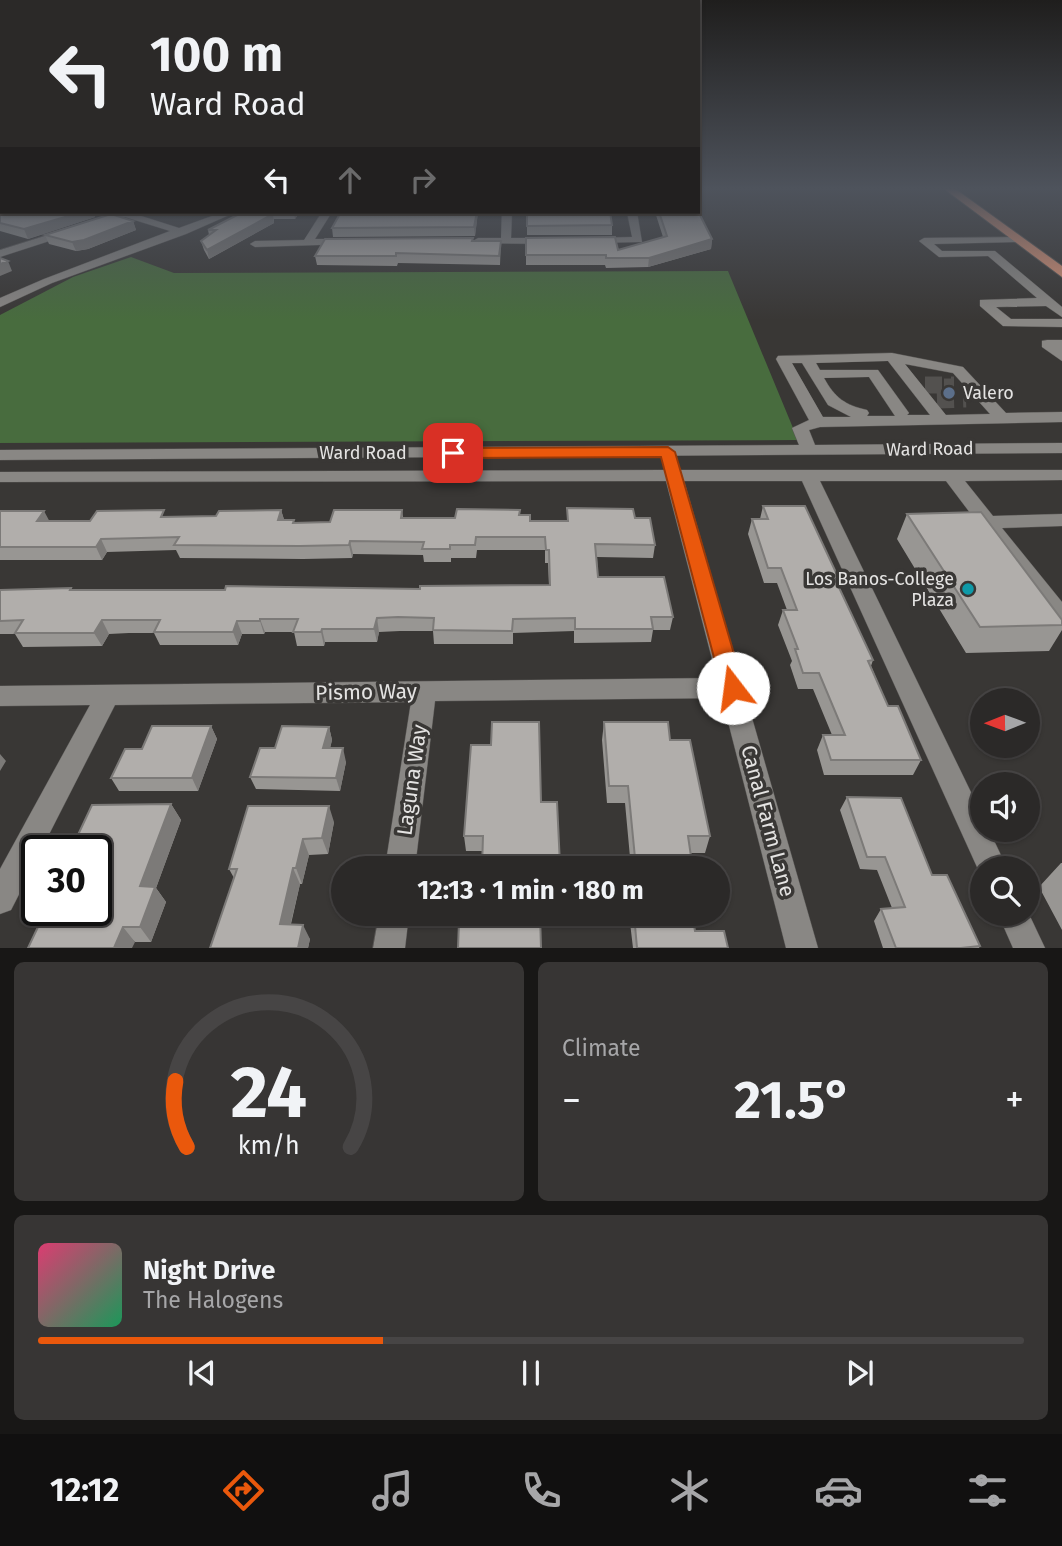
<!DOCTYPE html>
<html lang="en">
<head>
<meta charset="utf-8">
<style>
	:root { --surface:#2b2928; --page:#373534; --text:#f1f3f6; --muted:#a6a6a8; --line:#474545; --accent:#ea580c }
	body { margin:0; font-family:"Fira Sans",sans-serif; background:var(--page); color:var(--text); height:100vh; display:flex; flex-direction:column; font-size:26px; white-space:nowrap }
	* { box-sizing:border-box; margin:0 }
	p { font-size:23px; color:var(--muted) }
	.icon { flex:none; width:38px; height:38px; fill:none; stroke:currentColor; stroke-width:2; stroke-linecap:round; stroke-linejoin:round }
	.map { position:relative; height:948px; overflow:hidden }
	.details { display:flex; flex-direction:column; gap:14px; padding:14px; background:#181716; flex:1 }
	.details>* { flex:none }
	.top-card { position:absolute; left:0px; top:0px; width:700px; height:214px; box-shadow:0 2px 5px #0004,0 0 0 2px var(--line); background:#2b2928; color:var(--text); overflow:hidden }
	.needle { width:46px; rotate:269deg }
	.tools { position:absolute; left:970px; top:688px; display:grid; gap:14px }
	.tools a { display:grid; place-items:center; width:70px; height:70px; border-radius:50%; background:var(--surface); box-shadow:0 2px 5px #0004,0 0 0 2px var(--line); font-size:35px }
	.speed { position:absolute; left:21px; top:835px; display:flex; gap:14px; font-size:35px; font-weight:700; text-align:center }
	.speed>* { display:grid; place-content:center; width:91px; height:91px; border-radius:50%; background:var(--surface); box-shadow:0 2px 5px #0004,0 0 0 2px var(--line); line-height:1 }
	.speed .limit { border:4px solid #111; border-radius:10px; background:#fff; color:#111 }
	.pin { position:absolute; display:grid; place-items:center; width:60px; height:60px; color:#fff; margin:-30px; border-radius:14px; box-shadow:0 4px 10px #0006 }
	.me { position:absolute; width:77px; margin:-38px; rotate:345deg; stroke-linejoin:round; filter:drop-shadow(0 0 5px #0008) }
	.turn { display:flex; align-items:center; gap:24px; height:147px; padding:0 35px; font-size:32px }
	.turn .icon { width:91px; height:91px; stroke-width:2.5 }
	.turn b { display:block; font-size:49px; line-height:60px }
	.lanes { display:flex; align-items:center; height:66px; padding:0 35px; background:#0003; justify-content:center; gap:35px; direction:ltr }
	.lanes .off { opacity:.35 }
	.big { font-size:52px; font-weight:700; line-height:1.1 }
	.details .card { flex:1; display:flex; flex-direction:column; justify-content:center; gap:10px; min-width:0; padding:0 24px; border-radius:10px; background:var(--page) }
	.details .dial { align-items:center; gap:0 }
	.dial svg { height:182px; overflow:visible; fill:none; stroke:var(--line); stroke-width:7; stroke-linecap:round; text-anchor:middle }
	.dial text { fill:var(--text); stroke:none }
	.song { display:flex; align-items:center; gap:21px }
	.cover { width:84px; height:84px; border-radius:10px; background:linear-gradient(135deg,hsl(340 70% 55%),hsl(150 70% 35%)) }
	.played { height:7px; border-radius:4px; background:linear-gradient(90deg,var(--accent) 35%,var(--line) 35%) }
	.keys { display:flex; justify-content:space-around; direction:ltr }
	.heat { display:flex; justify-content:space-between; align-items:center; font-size:38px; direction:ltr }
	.details .tiles { flex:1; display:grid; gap:14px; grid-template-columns:1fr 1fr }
	.card:last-child { grid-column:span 2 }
	.trip { position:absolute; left:331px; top:856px; width:399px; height:70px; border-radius:35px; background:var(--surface); box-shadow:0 2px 5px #0004,0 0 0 2px var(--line); font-weight:700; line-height:70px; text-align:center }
	.tabs { display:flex; height:112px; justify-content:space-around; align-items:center; background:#111010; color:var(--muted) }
	.tabs .icon { width:49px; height:49px }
	.tabs .current { color:var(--accent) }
	.tabs b { font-size:32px; color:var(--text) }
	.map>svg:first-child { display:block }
	.green { fill:#486c3e }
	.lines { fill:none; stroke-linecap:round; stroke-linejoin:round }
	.minor-tunnel-far1 { stroke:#53514f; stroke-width:13; stroke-dasharray:13 6; stroke-linecap:butt }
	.minor-tunnel { stroke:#53514f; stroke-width:17; stroke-dasharray:17 9; stroke-linecap:butt }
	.minor-casing { stroke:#575553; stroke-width:1 }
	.highway-casing { stroke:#575553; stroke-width:2 }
	.minor { fill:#898784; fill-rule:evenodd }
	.highway { fill:#d79175; fill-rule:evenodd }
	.wall { fill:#989693 }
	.shaded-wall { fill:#7c7a78 }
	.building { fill:#b1aeab; stroke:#7c7a78; stroke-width:2 }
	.route { fill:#ea580c; stroke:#983908; stroke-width:2 }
	.service-dot { fill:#5c6f8a; stroke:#393735; stroke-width:2.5 }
	.culture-dot { fill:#0f9aa8; stroke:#393735; stroke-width:2.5 }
	.labels { text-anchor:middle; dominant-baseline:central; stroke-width:7; stroke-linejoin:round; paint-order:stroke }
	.poi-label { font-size:18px; fill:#e4e3e2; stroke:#393735; text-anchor:start }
	.street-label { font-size:18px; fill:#e4e3e2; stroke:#393735 }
	.near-street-label { font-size:21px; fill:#e4e3e2; stroke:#393735 }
</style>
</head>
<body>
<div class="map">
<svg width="1062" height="948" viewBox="0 0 1062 948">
	<rect width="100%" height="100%" fill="#393735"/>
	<path class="green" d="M131,257L174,273L728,271L798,440L0,443V315L73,277Z"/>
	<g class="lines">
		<path class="minor-tunnel-far1" d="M925,385H954"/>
		<path class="minor-tunnel" d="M925,385H954
			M937,400L966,399"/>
		<g class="minor-casing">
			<path id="minor" d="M114,212H136L135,214L179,228L223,212H236L186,234L52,283L0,307V298L44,279L170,231L125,217L97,226L92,223L115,214Z
				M322,212H332L315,239H345L350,242L349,244L255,247L250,244L255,241L304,240Z
				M502,212H512L511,238H548L553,241L548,244L474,243L473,241L478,238H501Z
				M627,212H637L642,242L590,243L589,241L594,238L632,237Z
				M70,228L75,231L74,233L0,257V250Z
				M1021,237L1022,239L1017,242L934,244L942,251H995L1062,307V317L1046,306L996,307L1011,319H1062V327L1003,326L980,306V300L1037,298L988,256L939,257L919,241L924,238Z
				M1047,340H1062V361L1042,347V341Z
				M892,353L963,367L1006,413L1062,412V422L820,427L809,430L815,445L1062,443V453L0,460V450L799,445L792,428L809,420L776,359L778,356ZM888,361L930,415H907L909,413L878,370H820L816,363ZM792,363H802L828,405L851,417H823ZM905,364L953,373L990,414L946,415ZM869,377L895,416H867L869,413L867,410C845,405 835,398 824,378Z
				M672,464L678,465L681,470H1062V480L965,481L993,516L1062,514V526L1002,528L1062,602V626L1054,624L946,481H820L982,815V830H989L1007,868H982V878L802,481H684L818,948H786L722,698L435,701L415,868H385L411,702L115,705L41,850H37V859L11,910L0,914V869L90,705L0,706V686L717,678L666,481L0,482V472L664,470L666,465Z
				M1027,910L1045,948H1013L998,914H1027Z
				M379,914H409L405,948H373Z"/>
		</g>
		<g class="highway-casing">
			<path id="highway" d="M943,188H954L1062,266V277Z"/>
		</g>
		<use href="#minor" class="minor"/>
		<use href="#highway" class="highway"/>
	</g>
	<path class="wall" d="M0,188L2,212H93L95,217L28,239L0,231Z
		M147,212H192L185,215Z
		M264,212H300L295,219H274V223L209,259L204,250L201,241L209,235L208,230L265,213Z
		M341,212H483H478L475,236L333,237L332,228Z
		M527,212L612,225V235H527Z
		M655,212H694L712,239L711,249L648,267L606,268L605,265H526V238L618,250L663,237Z
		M133,221L136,230L88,249L76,251L49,244L45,235Z
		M473,241H501L500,265L398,263L397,266L317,265L315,256Z
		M763,506L839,579L837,584L873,660L871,666L888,706L921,760L913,775H824L817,750L823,735H832L813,689H798L790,665L792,661L778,625L783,610H787L777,583H764L748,534L752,519H760Z
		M567,508L635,518L655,545L653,558L597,557L598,577L673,617L670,630H653L651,642L574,643V631L513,633V644H434L433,631H400L379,632L377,642H325L324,646H297L294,632H265L264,634H242L238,645H160L154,633H129L109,634L102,646L23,647L15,634H0V590L71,588L72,590L420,589L549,585L548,563H545V550H477L476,558H451V562H424L423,555L353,554L352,558L303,559L180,558L176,550L107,552L102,560H0V511L49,521H90L167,517L216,516L281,510L284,520L295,523L330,522L402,510L403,518H455L520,515L530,521H567Z
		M907,514L1062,620V630L1049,651L966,653L897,539Z
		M604,722L670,740L710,836L705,853H691L692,863L691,868H631L625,803H607L602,740Z
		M211,726L217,739L198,791H119L111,778L142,749Z
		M329,727L332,740L330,748L346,762L340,791L256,789L250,777L275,748Z
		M847,797L932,875L980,946L979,948H883L874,921L881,909L892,908L877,870L860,869L840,810Z
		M541,802H557L559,868H482V851H466L464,836Z
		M171,804L181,820L156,888L166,902L151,942H135L96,910V850H87L77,837Z
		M334,822L328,854L309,855L302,884H300L291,924L310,939L308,948H210L234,878L229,869Z
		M1061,863H1062V930L1039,887Z
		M629,914H692L695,931L728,948H633Z"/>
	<path class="shaded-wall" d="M82,212H93L95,217L28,239L24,229Z
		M294,212H300L295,219Z
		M477,212H478L475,236L474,227Z
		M273,214L274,223L209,259L207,250Z
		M133,221L136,230L88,249L76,251L72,242Z
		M712,239L711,249L648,267L649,258Z
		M8,261L12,271L0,276V264Z
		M281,510L285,522L278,520Z
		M44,511L51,524L37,521Z
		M101,539L107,552L102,560L96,547Z
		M350,541L353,554L352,558L349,545Z
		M377,618L379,632L377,642L374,629Z
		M260,619L265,632L264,634L260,621Z
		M102,620L109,634L102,646L94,633Z
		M237,621L242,634L238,645L233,632Z
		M322,629L325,642L324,646L321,632Z
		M211,726L217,739L198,791L192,778Z
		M329,727L332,740L327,761L323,748Z
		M343,748L346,762L340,791L336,778Z
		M0,754L6,761L0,771Z
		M171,804L181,820L156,888L166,902L151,942L140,927V886Z
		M329,806L334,822L328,854L322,838Z
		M303,839L309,855L302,884L296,868Z
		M293,868L300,884L287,939L280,924Z
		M303,925L310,939L308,948H298Z
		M123,927L135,942L132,948H114Z"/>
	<path class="building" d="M0,188H2V212H82L24,229L0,223Z
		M243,212H257L273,214L207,250L201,241L216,230H208Z
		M341,212H477L474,227L332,228Z
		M527,212H610L612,225L527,226Z
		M659,212H694L695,215H700L712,239L649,258H606V255H526V238L615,237L618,250L667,236Z
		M111,214L133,221L84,240L72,242L45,235Z
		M473,238L472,241H501L499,256L396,253V256H315L325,239Z
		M0,258L8,261L0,264Z
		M763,506H805L839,579H835L873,660L868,661L888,706H898L921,760H831L823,735H845L819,673H803L795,649H798L783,610H797L781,568H768L752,519H768Z
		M567,508L633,509L635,518H650L655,545L595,544L598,577H664L673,617H651L653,629H575V618L513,619L512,631L433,630L434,618L398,617L377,618L374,629H322L321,632H293L298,619H260V621H237L233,632H154L160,620H102L94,633H15L23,620L0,621V590L71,588L70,590H225L226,586L420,589V586L550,585L549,550H546L545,537H476L475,545H450V549H422L424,542L350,541L349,545L300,546L174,545L179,537L101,539L96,547H0V511H44L37,521H90L97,511L164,510L161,517L216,516L219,511L281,510L278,520H294L293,523L330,522L334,510H402L401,518H455L457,509L520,510L519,515H530V521H568Z
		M981,512L1062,620V625L980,627L907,514Z
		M492,722H539L541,802H557L560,865H540V868H482L483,836H464L471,745H491Z
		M604,722H668L670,740H690L710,836H688L692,863H684L685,868H636L628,786H609Z
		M152,726H211L192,778H111L125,749H142Z
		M282,726L329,727L323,748H343L336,778L250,777L260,748H275Z
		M847,797L901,798L932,875H947L980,946L961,948H896L881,909L905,907L885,857H867Z
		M171,804L140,886L155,887L140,927H123L114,948H28L46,910H96V850H90L96,837H77L92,805Z
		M248,806H329L322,838L303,839L296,868H293L280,924L303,925L298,948H210L237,869H229Z
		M481,914H540L541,948H458L459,922H481Z
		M634,914H692L695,931H724L728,948H637Z"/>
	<linearGradient id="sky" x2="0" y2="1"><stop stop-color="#1f1e1d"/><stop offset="0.59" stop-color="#4e535c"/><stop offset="1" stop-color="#4e535c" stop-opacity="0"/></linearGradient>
	<rect width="1062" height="320" fill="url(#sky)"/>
	<path class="route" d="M668,447L675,452L744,688L741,694L733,697L725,694L722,688L661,457L453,458L445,453L453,448Z"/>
	<circle class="service-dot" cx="949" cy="393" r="7"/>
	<circle class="culture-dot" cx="968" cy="589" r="7"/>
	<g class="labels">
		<g class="poi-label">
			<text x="963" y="393">Valero</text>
			<text x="954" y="579" text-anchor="end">Los Banos-College<tspan x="954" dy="21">Plaza</tspan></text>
		</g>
		<g class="street-label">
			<text transform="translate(930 449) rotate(-1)">Ward Road</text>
			<text x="363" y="453">Ward Road</text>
		</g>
		<g class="near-street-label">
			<text transform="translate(366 692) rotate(-1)">Pismo Way</text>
			<text transform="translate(412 780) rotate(-82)">Laguna Way</text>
			<text transform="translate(768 821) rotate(75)">Canal Farm Lane</text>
		</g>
	</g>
</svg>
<div class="tools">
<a><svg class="needle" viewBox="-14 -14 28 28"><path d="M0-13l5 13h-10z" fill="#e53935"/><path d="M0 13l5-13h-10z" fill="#a6a6a8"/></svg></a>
<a><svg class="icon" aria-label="sound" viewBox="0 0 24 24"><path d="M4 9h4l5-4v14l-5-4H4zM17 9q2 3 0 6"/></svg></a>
<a><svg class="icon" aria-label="search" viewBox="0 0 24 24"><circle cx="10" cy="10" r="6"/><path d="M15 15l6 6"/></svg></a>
</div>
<div class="speed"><div class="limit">30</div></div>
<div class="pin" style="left:453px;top:453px;background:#d93025"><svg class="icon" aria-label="arrive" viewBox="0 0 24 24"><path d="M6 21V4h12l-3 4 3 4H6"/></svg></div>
<svg class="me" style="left:733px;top:688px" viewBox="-20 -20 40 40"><circle r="19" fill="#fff"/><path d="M0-13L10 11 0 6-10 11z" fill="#ea580c"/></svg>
<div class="trip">12:13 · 1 min · 180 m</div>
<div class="top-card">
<div class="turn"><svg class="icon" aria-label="left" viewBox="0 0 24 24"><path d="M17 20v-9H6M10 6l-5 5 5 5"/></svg><div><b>100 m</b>Ward Road</div></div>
<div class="lanes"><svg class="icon" aria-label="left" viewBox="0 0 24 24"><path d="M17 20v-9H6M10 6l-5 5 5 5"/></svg><svg class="icon off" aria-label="ahead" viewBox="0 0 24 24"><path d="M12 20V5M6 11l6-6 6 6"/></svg><svg class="icon off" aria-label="right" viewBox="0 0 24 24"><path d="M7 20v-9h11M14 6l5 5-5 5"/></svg></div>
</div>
</div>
<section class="details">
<div class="tiles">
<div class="card dial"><svg viewBox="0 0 100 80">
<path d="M14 69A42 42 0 1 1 86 69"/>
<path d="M14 69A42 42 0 0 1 9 40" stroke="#ea580c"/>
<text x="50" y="56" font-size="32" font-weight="700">24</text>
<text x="50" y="72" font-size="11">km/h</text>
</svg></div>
<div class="card"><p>Climate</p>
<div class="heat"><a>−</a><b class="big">21.5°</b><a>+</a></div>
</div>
<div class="card">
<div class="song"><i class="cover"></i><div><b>Night Drive</b><p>The Halogens</p></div></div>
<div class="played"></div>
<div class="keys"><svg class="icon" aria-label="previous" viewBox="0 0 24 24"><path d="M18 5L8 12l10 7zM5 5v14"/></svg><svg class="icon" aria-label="pause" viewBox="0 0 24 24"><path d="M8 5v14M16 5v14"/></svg><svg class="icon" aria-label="next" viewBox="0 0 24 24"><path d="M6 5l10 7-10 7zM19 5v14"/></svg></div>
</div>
</div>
</section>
<nav class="tabs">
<b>12:12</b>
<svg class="icon current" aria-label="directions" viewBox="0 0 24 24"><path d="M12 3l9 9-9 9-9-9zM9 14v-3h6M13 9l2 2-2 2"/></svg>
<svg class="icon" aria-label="music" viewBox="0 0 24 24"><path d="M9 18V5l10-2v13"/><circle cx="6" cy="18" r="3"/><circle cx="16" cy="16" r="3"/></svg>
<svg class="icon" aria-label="phone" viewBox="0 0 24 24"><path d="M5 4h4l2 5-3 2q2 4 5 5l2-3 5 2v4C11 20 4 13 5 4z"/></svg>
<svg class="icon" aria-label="climate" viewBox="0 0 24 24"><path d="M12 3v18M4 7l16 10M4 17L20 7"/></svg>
<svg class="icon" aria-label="car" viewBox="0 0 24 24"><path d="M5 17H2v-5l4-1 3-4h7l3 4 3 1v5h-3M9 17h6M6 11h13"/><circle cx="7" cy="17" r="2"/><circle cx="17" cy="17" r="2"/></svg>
<svg class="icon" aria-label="filters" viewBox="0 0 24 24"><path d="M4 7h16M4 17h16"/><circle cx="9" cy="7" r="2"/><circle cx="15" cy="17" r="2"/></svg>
</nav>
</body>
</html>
